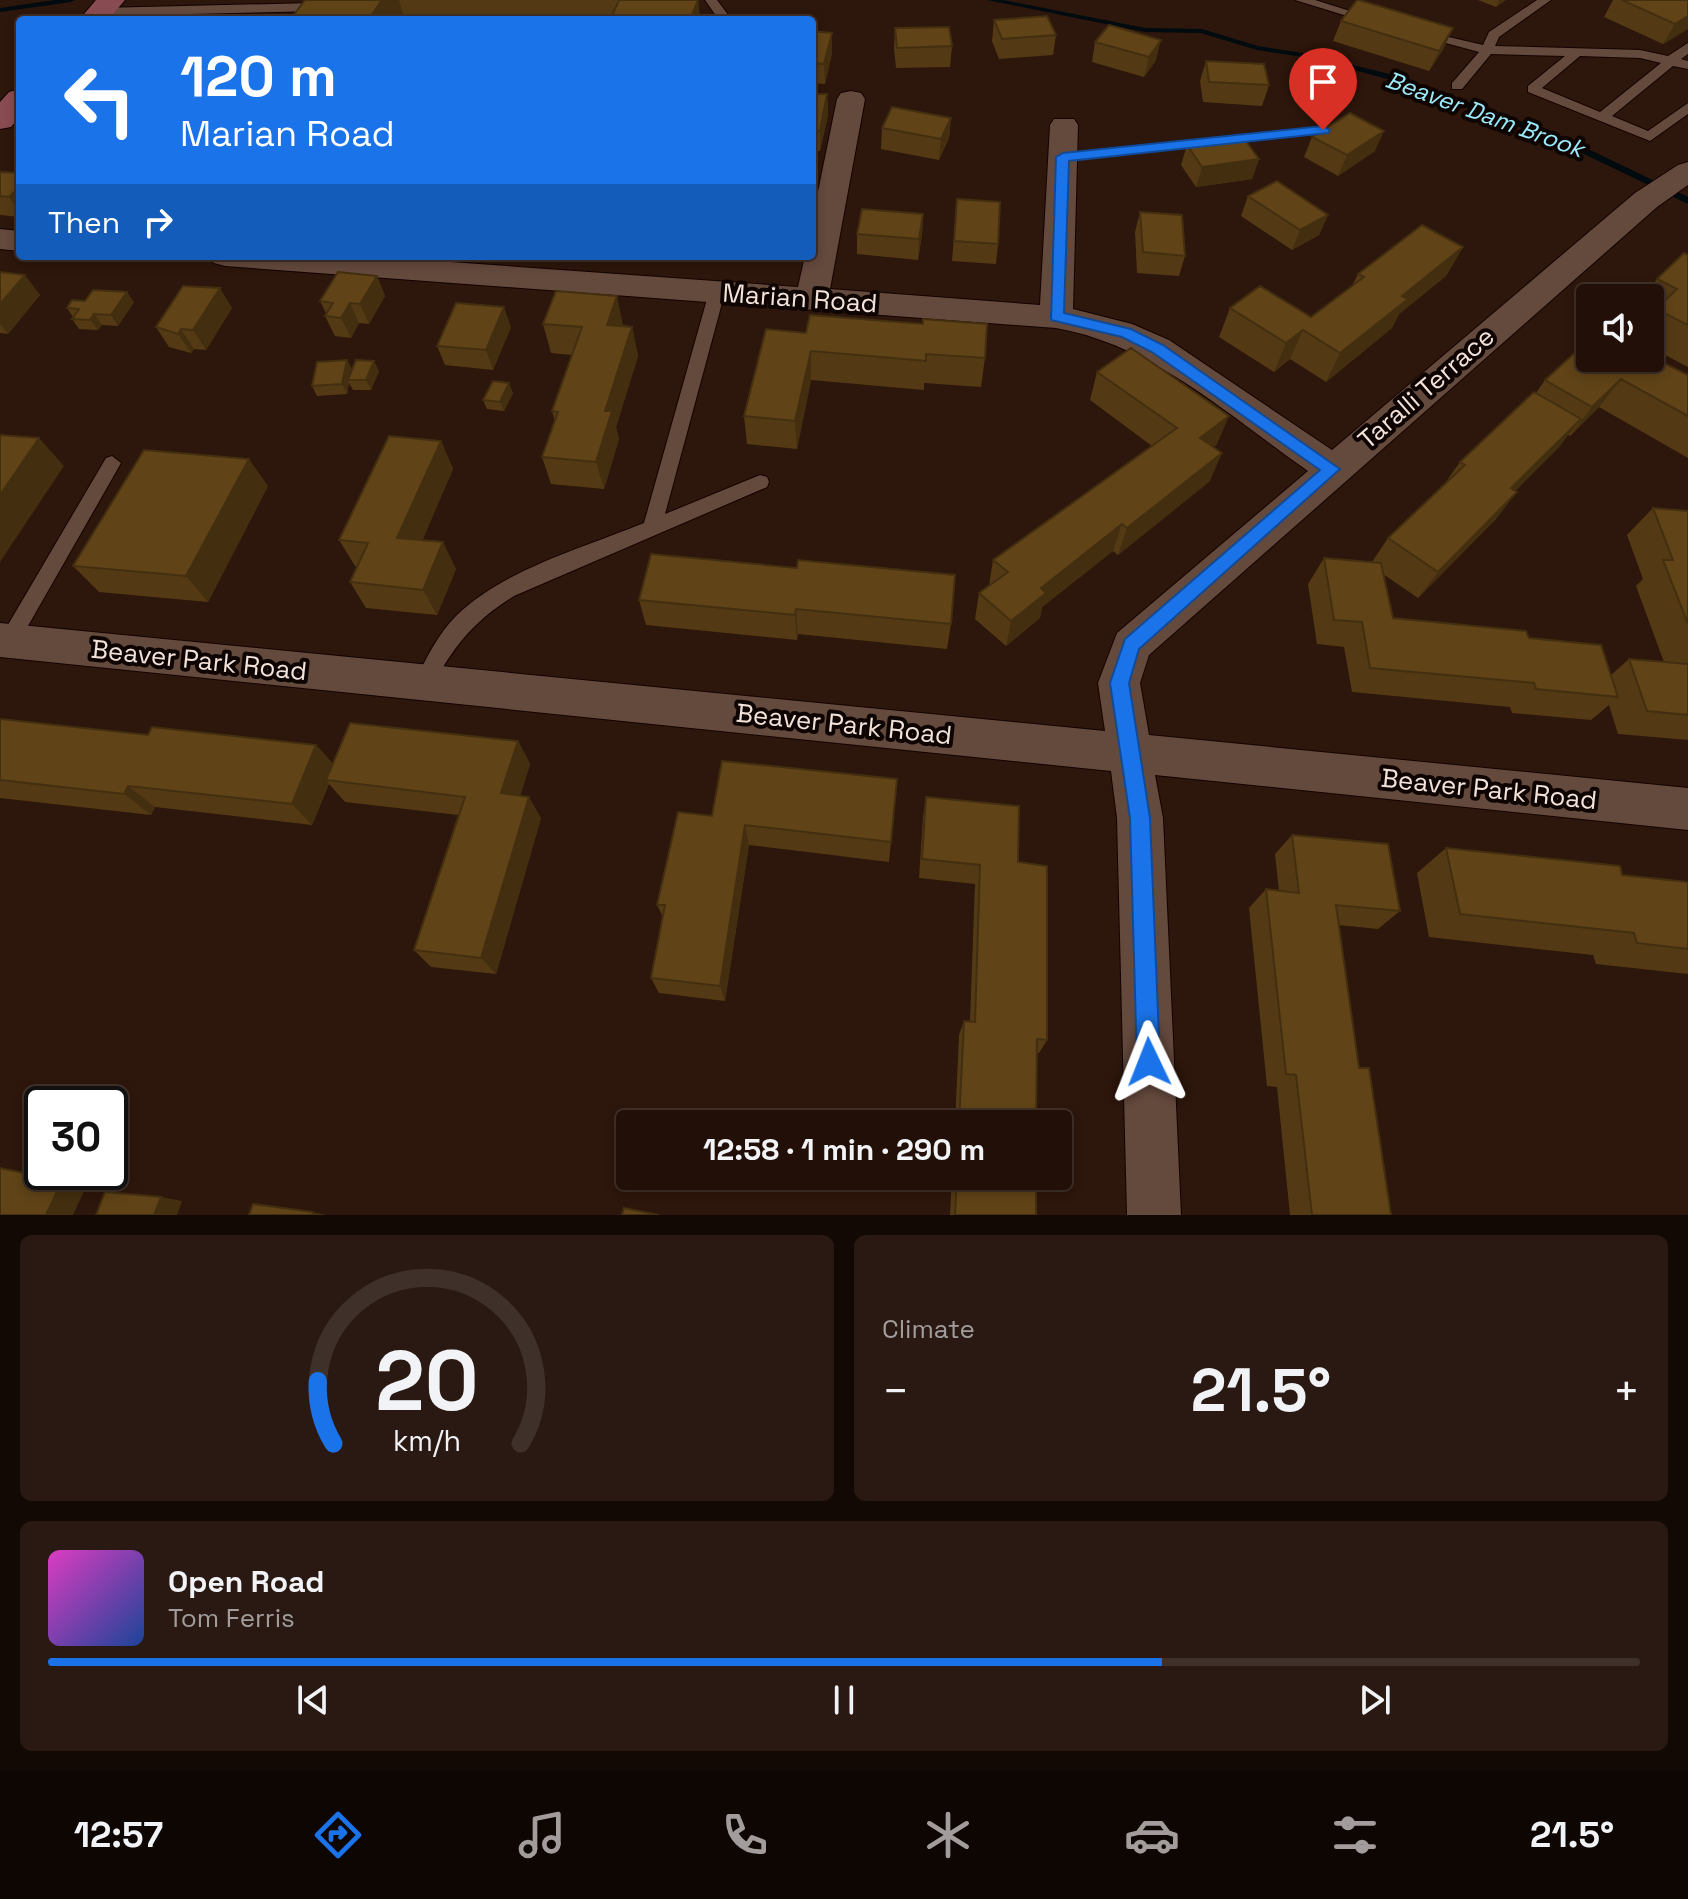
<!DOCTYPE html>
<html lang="en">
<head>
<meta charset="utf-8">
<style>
	:root { --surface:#221008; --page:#2a1912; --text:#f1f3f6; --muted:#a29d9c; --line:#3f3029; --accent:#1a73e8 }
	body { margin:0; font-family:"Space Grotesk",sans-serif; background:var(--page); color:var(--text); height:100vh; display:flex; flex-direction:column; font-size:30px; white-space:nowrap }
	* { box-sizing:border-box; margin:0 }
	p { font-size:26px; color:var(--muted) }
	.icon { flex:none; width:44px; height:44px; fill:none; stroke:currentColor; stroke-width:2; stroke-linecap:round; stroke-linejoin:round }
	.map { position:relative; height:1215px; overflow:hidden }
	.drawer { display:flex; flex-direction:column; gap:20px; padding:20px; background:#130904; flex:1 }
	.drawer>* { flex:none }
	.top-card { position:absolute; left:16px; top:16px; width:800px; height:244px; border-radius:8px; box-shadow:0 4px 12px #0003,0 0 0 2px var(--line); background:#1a73e8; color:#fff; overflow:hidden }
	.tools { position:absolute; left:1576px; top:284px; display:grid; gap:16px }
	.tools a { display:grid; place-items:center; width:88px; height:88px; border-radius:8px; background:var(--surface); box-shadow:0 4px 12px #0003,0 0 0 2px var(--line); font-size:40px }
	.speed { position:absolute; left:24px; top:1086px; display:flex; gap:16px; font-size:40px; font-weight:700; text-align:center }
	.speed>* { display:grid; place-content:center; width:104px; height:104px; border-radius:50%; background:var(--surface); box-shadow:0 4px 12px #0003,0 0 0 2px var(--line); line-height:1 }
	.speed .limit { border:4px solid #111; border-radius:12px; background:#fff; color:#111 }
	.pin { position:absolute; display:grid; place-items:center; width:68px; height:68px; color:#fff; margin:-82px -34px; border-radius:50% 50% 50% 0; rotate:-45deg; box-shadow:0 0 8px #0007 }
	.pin .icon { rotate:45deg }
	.me { position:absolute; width:88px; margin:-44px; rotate:358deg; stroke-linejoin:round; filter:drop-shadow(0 0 6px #0008) }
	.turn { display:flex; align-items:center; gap:28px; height:168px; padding:0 32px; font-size:36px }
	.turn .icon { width:104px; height:104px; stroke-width:2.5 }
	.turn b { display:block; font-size:56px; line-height:68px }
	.then { display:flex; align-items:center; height:76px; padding:0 32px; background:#0003; gap:16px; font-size:30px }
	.big { font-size:60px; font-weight:800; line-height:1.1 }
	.drawer .card { flex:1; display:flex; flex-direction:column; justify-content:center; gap:12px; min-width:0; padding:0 28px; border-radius:12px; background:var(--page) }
	.drawer .dial { align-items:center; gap:0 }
	.dial svg { height:208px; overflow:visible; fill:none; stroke:var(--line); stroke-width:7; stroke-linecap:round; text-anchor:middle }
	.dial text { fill:var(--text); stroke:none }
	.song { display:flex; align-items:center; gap:24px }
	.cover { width:96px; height:96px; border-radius:12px; background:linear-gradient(135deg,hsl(310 70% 55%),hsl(220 70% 35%)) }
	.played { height:8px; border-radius:4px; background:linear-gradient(90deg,var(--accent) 70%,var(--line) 70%) }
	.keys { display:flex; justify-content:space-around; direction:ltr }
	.heat { display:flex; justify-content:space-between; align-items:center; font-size:44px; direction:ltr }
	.drawer .tiles { flex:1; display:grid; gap:20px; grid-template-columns:1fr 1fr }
	.card:last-child { grid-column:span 2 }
	.trip { position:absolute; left:616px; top:1110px; width:456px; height:80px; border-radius:8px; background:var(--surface); box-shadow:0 4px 12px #0003,0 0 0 2px var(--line); font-weight:800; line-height:80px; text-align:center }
	.menu { display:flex; height:128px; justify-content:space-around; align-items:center; background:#0e0603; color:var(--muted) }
	.menu .icon { width:56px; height:56px }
	.menu .selected { color:var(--accent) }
	.menu b { font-size:36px; color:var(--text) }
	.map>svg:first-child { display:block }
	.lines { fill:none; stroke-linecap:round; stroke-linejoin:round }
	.stream { fill:#000b0f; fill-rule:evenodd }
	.lane-casing { stroke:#140300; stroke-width:2 }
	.street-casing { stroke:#140300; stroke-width:2 }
	.secondary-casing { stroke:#140300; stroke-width:2 }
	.lane { fill:#64493d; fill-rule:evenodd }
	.street { fill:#64493d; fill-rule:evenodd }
	.secondary { fill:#884b51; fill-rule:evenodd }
	.wall { fill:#533a14 }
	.shaded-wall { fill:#432f10 }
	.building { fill:#604317; stroke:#432f10; stroke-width:2 }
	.route { fill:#1a73e8; stroke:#114b97; stroke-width:2 }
	.labels { text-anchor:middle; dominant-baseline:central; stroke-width:8; stroke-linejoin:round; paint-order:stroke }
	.far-water-label { font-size:24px; font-style:italic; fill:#9aeafa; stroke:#0e0503 }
	.street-label { font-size:26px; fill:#f2e2da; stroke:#0e0503 }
</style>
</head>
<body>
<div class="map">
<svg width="1688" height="1215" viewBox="0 0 1688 1215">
	<rect width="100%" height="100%" fill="#2d160b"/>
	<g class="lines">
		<path class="stream" d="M55,0H75L71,2L0,12V8Z
			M987,0H1003L1145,28L1202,29L1258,46L1309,54L1397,76L1561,136L1688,197V204L1555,140L1391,80L1309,58L1257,50L1201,33L1145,32Z"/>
		<g class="lane-casing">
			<path id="lane" d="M321,0H336L318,11L100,16L94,12L100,8L315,3Z
				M705,0H717L732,20H719Z
				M1295,0H1315L1379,20L1373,24Z
				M1537,0H1551L1499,37L1495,46L1640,50L1668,56L1688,43V54L1681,59L1688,61V69L1673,66L1612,116L1648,131L1688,103V114L1650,141L1528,92V86L1565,56L1491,54L1462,89H1452V83L1479,52L1416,35L1423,31L1483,45L1489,32ZM1580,56L1640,58L1661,63L1600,112L1542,88Z
				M1323,126L1328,127V133L1063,161L1056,157L1063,153Z
				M717,287L725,292L665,514L760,475L767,477L769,482L767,487L514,596C475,620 452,647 432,688L425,691L418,688L415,682C426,658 438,634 457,615C503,570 585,547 644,523L709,292Z
				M112,456L121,463L16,647L9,650L2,647V635L106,458Z"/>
		</g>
		<g class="street-casing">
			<path id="street" d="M851,91L861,93L865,99L830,289L1040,305L1050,125L1054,119H1074L1078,125L1073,309L1132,324L1169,340L1332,450L1635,193L1678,165L1688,162V185L1657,207L1149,655L1140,683L1149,735L1688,788V830L1155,775L1163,818L1181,1215H1127L1117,818L1111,771L0,657V623L1105,731L1098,683L1117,633L1308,471C1228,415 1153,345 1056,328L225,266L214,263L209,256H367L798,287L805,256H812V221L837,99L841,93Z
				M0,229L20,231V251L0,249Z"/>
		</g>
		<g class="secondary-casing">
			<path id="secondary" d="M96,0H125L108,20H79Z
				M20,89V116L11,127L0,129V102L9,92Z"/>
		</g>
		<use href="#lane" class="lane"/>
		<use href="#street" class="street"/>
		<use href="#secondary" class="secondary"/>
	</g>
	<path class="wall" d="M305,0H698L700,20H290Z
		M1478,0H1506L1496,7Z
		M1613,0H1688V29L1663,44L1604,17Z
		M994,20L1056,35L1053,55L999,59L992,41Z
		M1341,21L1444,48L1429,71L1333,41Z
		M1109,25L1156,60L1144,77L1092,62L1095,42Z
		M895,28L952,46L950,67L896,68L894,48Z
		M812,31L832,33V53L825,84L812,83Z
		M1206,61L1269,85L1262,106L1203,102L1200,81Z
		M812,94H827L828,115L820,151H812Z
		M951,118L949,138L939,160L881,149L882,128Z
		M1312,137L1375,151L1338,176L1304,157Z
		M1187,145L1259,159L1252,179L1196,187L1181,165Z
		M0,172L20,173V217L0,215Z
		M1248,196L1328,215L1319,235L1292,250L1241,216Z
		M957,199L998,244L996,264L952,261Z
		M1140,212L1185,256L1179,276L1137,273L1135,232Z
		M923,214L922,235L918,260L857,254V234Z
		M1463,247L1446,276L1399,314L1392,328L1326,382L1290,359L1274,372L1219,337L1230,308L1311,317L1352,286L1358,274Z
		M1688,255V367L1650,347V298H1642L1657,279Z
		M0,272L40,295L8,334L0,333Z
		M377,276L385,296L369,324L359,323L351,338L335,336L325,316L326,313L320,301Z
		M134,302L118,326L102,325L98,330L79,329L72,319L73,317L67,308Z
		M232,308L206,350L194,349L191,353L169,347L156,327Z
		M543,324L623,325L632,327L638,356L616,427L619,439L604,489L551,484L542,457L555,421L552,411L572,355L551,353Z
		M511,327L493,370L445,365L437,346Z
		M766,329L985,358L981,387L924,383V390L811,380L797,449L747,444L744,416Z
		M347,360L352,370L379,371L371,390H353L349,383L347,394L317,396L312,386Z
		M1600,362L1688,375V458L1599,407L1570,436L1568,435L1559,447L1515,491L1496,519L1418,598L1383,574L1393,618L1529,638L1611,675L1629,659L1664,662L1636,586L1643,579L1627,535L1653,508L1688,511V740L1618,734L1609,705L1591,720L1512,713L1510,707L1352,692L1344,647L1317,644L1308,584L1324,558L1372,562L1388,538L1443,486L1460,462L1536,393L1545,380Z
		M1097,372L1217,444L1213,447L1210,481L1118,555L1113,551L1042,607L1040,618L1006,646L975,619L979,593L989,586L993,560L1152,446L1090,400Z
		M513,393L504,411L487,409L483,400Z
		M441,441L453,469L422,540L456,569L437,615L366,608L350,582L357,567L355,566L339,540Z
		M268,486L208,602L99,592L73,566Z
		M651,554L951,624L947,649L798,634L797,640L646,625L639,600Z
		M0,719L148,735L316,745L333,764L518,741L530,764L520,796L541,818L496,974L431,967L414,950L458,815L345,802L329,784L312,825L155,807L151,815L0,798Z
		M897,779L889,862L749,845L725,1001L659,993L651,978L663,917L657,905L712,816Z
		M926,797L1018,862L1047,1040L1039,1053H1037L1036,1124H955L959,1035L964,1021H970L975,884L919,878L923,817Z
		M1292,835L1400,911L1378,929L1338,925L1359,1068L1391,1215H1290L1277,1087L1267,1086L1249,908L1266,889L1279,891L1275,854Z
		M1446,848L1622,875L1688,882V974L1596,964L1593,955L1429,937L1417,873Z
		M952,1176H1036V1215H950Z"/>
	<path class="shaded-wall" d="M382,0H399L405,20H368Z
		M698,0L700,20H690Z
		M1499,0H1506L1496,7Z
		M1688,16V29L1663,44L1675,24Z
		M1453,28L1444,48L1429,71L1439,51Z
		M832,33V53L825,84L824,64Z
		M1161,40L1156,60L1144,77L1149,57Z
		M827,94L828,115L820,151V131Z
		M951,118L949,138L939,160L941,139Z
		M1384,131L1375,151L1338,176L1347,155Z
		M1259,159L1252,179L1196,187L1202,167Z
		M14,192L20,201V212L9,197Z
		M923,214L922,235L918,260L919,239Z
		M1328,215L1319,235L1292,250L1300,230Z
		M1463,247L1446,276L1399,314L1392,328L1326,382L1340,353L1402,296Z
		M25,275L40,295L8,334L0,324V304Z
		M377,276L385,296L369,324L360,304Z
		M220,288L232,308L206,350L193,330Z
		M127,292L134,302L118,326L111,315Z
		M617,296L623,325L614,354L607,325Z
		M350,303L359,323L351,338L341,318Z
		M504,307L511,327L493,370L486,350Z
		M94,314L102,325L98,330L90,320Z
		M632,327L638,356L616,427L619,439L604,489L596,462L605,411Z
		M181,329L194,349L191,353L178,334Z
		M1303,330L1290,359L1274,372L1286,343Z
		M811,351V380L797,449L795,421Z
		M347,360L352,370L348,380L349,383L347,394L342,384Z
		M374,361L379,371L371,390L366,380Z
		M1621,379L1599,407L1570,436L1592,407Z
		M509,383L513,393L504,411L500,402Z
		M1229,416L1217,444L1189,466L1200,438Z
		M1581,419L1559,447L1490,515L1511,488Z
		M39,438L64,466L0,562V495Z
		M441,441L453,469L412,565L397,538Z
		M1222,453L1210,481L1118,555L1127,528Z
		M249,459L268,486L208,602L186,576Z
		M1517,492L1496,519L1418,598L1438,572Z
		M1122,524L1113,551L1042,607L1040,618L1006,646L1011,621L1041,588Z
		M443,542L456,569L437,615L423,590Z
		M796,609L798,634L797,640L795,615Z
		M518,741L530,764L514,814L501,793Z
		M316,745L336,767L326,780L329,784L312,825L292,804Z
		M128,786L155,807L151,815L124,794Z
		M529,797L541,818L496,974L481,958Z
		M745,825L749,845L725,1001L720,986Z
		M62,1181L86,1187L73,1215H46Z
		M161,1197L182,1201L177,1215H154Z
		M313,1212L326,1215H312Z"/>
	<path class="building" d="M305,0H382L368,20H290Z
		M619,0H698L690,20H610Z
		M1357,0H1359L1453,28L1439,51L1341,21Z
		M1622,0H1688V16L1675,24Z
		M1047,16L1056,35L1002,39L994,20Z
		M1109,25L1161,40L1149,57L1095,42Z
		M949,27L952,46L897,48L895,28Z
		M812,31L832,33L824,64L812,63Z
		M1206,61L1264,64L1269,85L1209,82Z
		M812,94H827L820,131L812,130Z
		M892,107L951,118L941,139L882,128Z
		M1350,113L1384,131L1347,155L1312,137Z
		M1243,137L1259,159L1202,167L1187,145Z
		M0,172L20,173V193L14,192L9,197L0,196Z
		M1277,181L1328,215L1300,230L1248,196Z
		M957,199L1000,202L998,244L954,241Z
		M862,209L923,214L919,239L857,234Z
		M1140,212L1182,215L1185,256L1143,252Z
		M1422,225L1463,247L1402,296L1408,299L1340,353L1303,330L1286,343L1230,308L1260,286L1311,317L1364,277L1358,274Z
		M1684,253L1688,255V325L1656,309L1677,289L1657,279Z
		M0,272L25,275L0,304Z
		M338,272L377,276L360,304L350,303L341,318L325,316L333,303L320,301Z
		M183,286L220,288L193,330L181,329L178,334L156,327Z
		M93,290L127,292L111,315L94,314L90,320L72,319L79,309L67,308L72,300L85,301Z
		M556,291L617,296L607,325L632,327L605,411H612L596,462L542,457L558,412L552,411L582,327L543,324Z
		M456,303L504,307L486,350L437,346Z
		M810,315L923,324V319L987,324L985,358L926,354V361L811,351L795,421L744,416L766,329L806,333Z
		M1131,348L1229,416L1200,438L1222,453L1127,528L1122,524L1041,588L1046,593L1011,621L979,593L1008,572L993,560L1177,428L1097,372Z
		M1578,350L1590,357V358L1600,362L1604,358H1650V356L1688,375V416L1621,379L1592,407L1545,380Z
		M347,360L342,384L312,386L317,362Z
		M356,360L374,361L366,380H348Z
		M493,381L509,383L500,402L483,400Z
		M1534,392L1581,419L1511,488L1517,492L1438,572L1388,538L1465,465L1460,462Z
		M0,435L39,438L0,495Z
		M389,436L441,441L397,538L443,542L423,590L350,582L368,543L339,540Z
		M144,450L249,459L186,576L73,566Z
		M1653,508L1688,511V624L1663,560H1673Z
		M651,554L797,568L798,560L955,575L951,624L796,609L795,615L639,600Z
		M1324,558L1381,563L1393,618L1526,631L1529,638L1601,645L1618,697L1536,689L1534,683L1370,668L1362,622L1334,620Z
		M1629,659L1688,664V715L1647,711Z
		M0,719L148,735L152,727L316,745L292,804L128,786L124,794L0,780Z
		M350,723L518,741L501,793L529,797L481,958L414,950L465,797L326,780Z
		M722,761L897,779L891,842L745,825L720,986L651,978L665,905H657L678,812L712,816Z
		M926,797L1019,806L1018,862L1047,866V1040L1037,1039L1036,1124H959L964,1021L975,1022L980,865L922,859Z
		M1292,835L1388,844L1400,911L1336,905L1359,1068H1369L1391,1215H1312L1296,1075L1286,1074L1266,889L1299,893Z
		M1446,848L1620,866L1622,875L1688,882V949L1637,943L1634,933L1460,914Z
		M0,1168L62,1181L46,1215H0Z
		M957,1176H1036V1215H955Z
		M105,1192L161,1197L154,1215H96Z
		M253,1204L313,1212L312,1215H249Z
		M624,1208L659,1215H622Z"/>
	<path class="route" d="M1323,126L1330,130L1328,133L1069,161L1064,313L1131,329L1163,345L1340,469L1139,649L1129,683L1150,818L1160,1062L1157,1070L1149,1074L1141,1070L1137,1062L1130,818L1110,683L1125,639L1320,470L1152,352L1122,337L1051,320L1056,157L1063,153Z"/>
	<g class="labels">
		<g class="far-water-label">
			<text transform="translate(1485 114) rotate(20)">Beaver Dam Brook</text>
		</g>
		<g class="street-label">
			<text transform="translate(800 298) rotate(4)">Marian Road</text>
			<text transform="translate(1426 388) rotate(-41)">Taralli Terrace</text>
			<text transform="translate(199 660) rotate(6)">Beaver Park Road</text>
			<text transform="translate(844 724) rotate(6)">Beaver Park Road</text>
			<text transform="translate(1489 789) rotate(6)">Beaver Park Road</text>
		</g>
	</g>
</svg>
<div class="tools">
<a><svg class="icon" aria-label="sound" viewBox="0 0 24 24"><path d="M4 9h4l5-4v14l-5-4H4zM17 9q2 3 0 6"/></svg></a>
</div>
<div class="speed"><div class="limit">30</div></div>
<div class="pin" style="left:1323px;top:130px;background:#d93025"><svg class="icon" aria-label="arrive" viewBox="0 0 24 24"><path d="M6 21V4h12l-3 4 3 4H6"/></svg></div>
<svg class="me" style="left:1149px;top:1062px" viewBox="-20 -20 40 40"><path d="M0-17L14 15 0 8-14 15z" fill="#1a73e8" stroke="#fff" stroke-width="4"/></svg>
<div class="trip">12:58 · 1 min · 290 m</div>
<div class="top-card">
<div class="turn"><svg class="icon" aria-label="left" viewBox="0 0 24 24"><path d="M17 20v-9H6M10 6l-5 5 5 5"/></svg><div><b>120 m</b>Marian Road</div></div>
<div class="then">Then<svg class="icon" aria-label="right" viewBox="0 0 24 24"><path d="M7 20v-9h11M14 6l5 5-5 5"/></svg></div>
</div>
</div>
<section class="drawer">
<div class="tiles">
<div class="card dial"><svg viewBox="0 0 100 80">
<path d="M14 69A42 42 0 1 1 86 69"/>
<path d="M14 69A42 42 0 0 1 8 45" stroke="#1a73e8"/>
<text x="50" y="56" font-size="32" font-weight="700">20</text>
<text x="50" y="72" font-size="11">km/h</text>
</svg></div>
<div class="card"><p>Climate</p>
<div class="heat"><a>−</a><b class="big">21.5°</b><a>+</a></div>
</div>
<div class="card">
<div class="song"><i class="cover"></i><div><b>Open Road</b><p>Tom Ferris</p></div></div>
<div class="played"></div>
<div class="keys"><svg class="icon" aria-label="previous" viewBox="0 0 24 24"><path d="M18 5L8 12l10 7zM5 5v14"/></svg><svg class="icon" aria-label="pause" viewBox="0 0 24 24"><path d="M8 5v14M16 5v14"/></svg><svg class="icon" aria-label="next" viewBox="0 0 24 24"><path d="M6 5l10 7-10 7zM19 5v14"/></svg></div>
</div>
</div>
</section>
<nav class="menu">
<b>12:57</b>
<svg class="icon selected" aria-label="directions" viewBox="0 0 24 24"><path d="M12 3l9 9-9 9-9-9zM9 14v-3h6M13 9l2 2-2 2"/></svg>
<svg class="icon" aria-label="music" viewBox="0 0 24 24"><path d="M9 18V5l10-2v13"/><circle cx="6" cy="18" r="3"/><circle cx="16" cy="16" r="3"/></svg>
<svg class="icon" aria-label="phone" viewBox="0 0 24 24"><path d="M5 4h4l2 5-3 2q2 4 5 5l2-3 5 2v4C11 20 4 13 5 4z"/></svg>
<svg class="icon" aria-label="climate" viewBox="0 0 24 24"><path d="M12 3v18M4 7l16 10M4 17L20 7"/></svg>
<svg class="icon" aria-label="car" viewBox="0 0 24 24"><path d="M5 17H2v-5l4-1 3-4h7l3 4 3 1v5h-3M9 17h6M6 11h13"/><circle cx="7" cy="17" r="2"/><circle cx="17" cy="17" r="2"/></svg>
<svg class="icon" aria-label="filters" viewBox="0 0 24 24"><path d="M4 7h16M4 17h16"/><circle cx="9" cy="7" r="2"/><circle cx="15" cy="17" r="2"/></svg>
<b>21.5°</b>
</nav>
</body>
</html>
